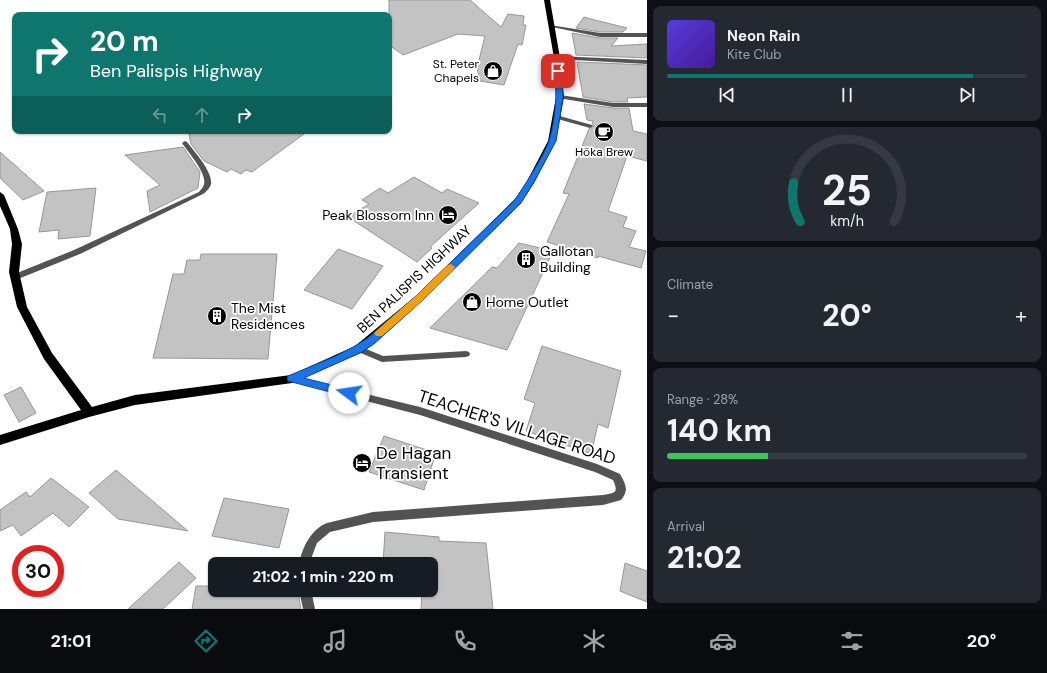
<!DOCTYPE html>
<html lang="en">
<head>
<meta charset="utf-8">
<style>
	:root { --surface:#171b24; --page:#242831; --text:#f1f3f6; --muted:#9ea1a6; --line:#363941; --accent:#0f766e }
	body { margin:0; font-family:"DM Sans",sans-serif; background:var(--page); color:var(--text); height:100vh; display:flex; flex-direction:column; font-size:15px; white-space:nowrap }
	* { box-sizing:border-box; margin:0 }
	p { font-size:13px; color:var(--muted) }
	.icon { flex:none; width:22px; height:22px; fill:none; stroke:currentColor; stroke-width:2; stroke-linecap:round; stroke-linejoin:round }
	.map { position:relative; flex:1; overflow:hidden }
	.panel { display:flex; flex-direction:column; gap:6px; padding:6px; background:#0d0f14; width:400px }
	.panel>* { flex:none }
	.banner { position:absolute; left:12px; top:12px; width:380px; height:122px; border-radius:8px; box-shadow:0 1px 3px #0004; background:#0f766e; color:#fff; overflow:hidden }
	.speed { position:absolute; left:12px; top:545px; display:flex; gap:8px; font-size:20px; font-weight:700; text-align:center }
	.speed>* { display:grid; place-content:center; width:52px; height:52px; border-radius:50%; background:var(--surface); box-shadow:0 1px 3px #0004; line-height:1 }
	.speed .limit { border:6px solid #d22; background:#fff; color:#111 }
	.pin { position:absolute; display:grid; place-items:center; width:34px; height:34px; color:#fff; margin:-17px; border-radius:8px; box-shadow:0 2px 6px #0006 }
	.me { position:absolute; width:44px; margin:-22px; rotate:284deg; stroke-linejoin:round; filter:drop-shadow(0 0 3px #0008) }
	.turn { display:flex; align-items:center; gap:14px; height:84px; padding:0 12px; font-size:18px }
	.turn .icon { width:52px; height:52px; stroke-width:2.5 }
	.turn b { display:block; font-size:28px; line-height:34px }
	.lanes { display:flex; align-items:center; height:38px; padding:0 12px; background:#0003; justify-content:center; gap:20px; direction:ltr }
	.lanes .off { opacity:.35 }
	.big { font-size:30px; font-weight:800; line-height:1.1 }
	.panel .card { flex:1; display:flex; flex-direction:column; justify-content:center; gap:6px; min-width:0; padding:0 14px; border-radius:8px; background:var(--page) }
	.panel .dial { align-items:center; gap:0 }
	.dial svg { height:104px; overflow:visible; fill:none; stroke:var(--line); stroke-width:7; stroke-linecap:round; text-anchor:middle }
	.dial text { fill:var(--text); stroke:none }
	.song { display:flex; align-items:center; gap:12px }
	.cover { width:48px; height:48px; border-radius:6px; background:linear-gradient(135deg,hsl(250 70% 55%),hsl(260 70% 35%)) }
	.played { height:4px; border-radius:2px; background:linear-gradient(90deg,var(--accent) 85%,var(--line) 85%) }
	.keys { display:flex; justify-content:space-around; direction:ltr }
	.heat { display:flex; justify-content:space-between; align-items:center; font-size:22px; direction:ltr }
	.charge { height:6px; border-radius:3px; background:linear-gradient(90deg,#34c759 28%,var(--line) 0) }
	.trip { position:absolute; left:208px; top:557px; width:230px; height:40px; border-radius:8px; background:var(--surface); box-shadow:0 1px 3px #0004; font-weight:800; line-height:40px; text-align:center }
	.tab-bar { display:flex; height:64px; justify-content:space-around; align-items:center; background:#090b0e; color:var(--muted) }
	.tab-bar .icon { width:28px; height:28px }
	.tab-bar .current { color:var(--accent) }
	.tab-bar b { font-size:18px; color:var(--text) }
	main { display:flex; flex:1; min-height:0 }
	.map>svg:first-child { display:block }
	.building { fill:#c3c3c3; stroke:#979797 }
	.lines { fill:none; stroke-linecap:round; stroke-linejoin:round }
	.service { fill:#535353; fill-rule:evenodd }
	.minor { fill:#535353; fill-rule:evenodd }
	.primary { fill:#000; fill-rule:evenodd }
	.route { fill:#1a73e8; stroke:#114b97 }
	.slow { fill:#f59e0b }
	.labels { text-anchor:middle; dominant-baseline:central; stroke-width:3.5; stroke-linejoin:round; paint-order:stroke }
	.far-poi-label { font-size:12px; fill:#000; stroke:#fff; text-anchor:end }
	.poi-label { font-size:14px; fill:#000; stroke:#fff; text-anchor:start }
	.street-label { font-size:14px; fill:#000; stroke:#fff }
	.near-street-label { font-size:17px; fill:#000; stroke:#fff }
	.near-poi-label { font-size:17px; fill:#000; stroke:#fff; text-anchor:start }
</style>
</head>
<body>
<main>
<div class="map">
<svg width="647" height="609" viewBox="0 0 647 609">
	<rect width="100%" height="100%" fill="#fff"/>
	<path class="building" d="M389,0H470L501,27L508,14L524,16L523,25H526L522,45L518,44L504,85L480,81L477,68L485,36L458,34L403,55L389,45Z
		M584,17L591,19L627,28L623,32H600L576,28Z
		M572,33L600,38H618L611,46L647,44V58L576,55Z
		M577,62L647,65V97L627,98L628,102H613L583,97Z
		M584,104L613,108H629L633,131L647,134V161L627,156L608,211L627,217L623,227L636,231L629,247L646,251L641,268L598,256V258L547,242L569,194L563,193L589,129L594,126L592,123L593,121L587,120Z
		M210,131H308L252,172L246,170L241,174L231,169L227,172L204,161L191,144L189,134Z
		M183,147L200,172L198,188L150,212L147,191L160,185L125,155Z
		M0,152L44,191L23,200L0,178Z
		M414,177L442,193L447,189L479,203L430,247L432,248L417,262L348,217L369,204L362,200L380,188L388,193Z
		M96,188L90,236L58,239L59,230L39,232L47,192Z
		M519,243L553,251L507,350L430,328L492,267L497,268Z
		M338,249L383,266L352,309L304,290Z
		M201,254H277L268,359L153,358L173,274H184L187,260H200Z
		M542,346L621,371L608,428L598,424L591,454L526,431L535,403L524,399Z
		M21,387L36,413L19,422L4,395Z
		M384,436L436,453L424,490L369,472Z
		M116,470L188,531L118,519L89,493Z
		M51,478L89,507L69,527L53,513L21,536L13,525L0,531V510L26,492L30,497Z
		M224,498L289,509L279,548L212,536Z
		M385,532L439,537V541L486,543L493,609H421L422,590H431V564H383Z
		M179,562L196,578L163,609H128Z
		M625,563L647,571V602L620,591Z
		M196,586H215V590L298,592L301,609H192Z"/>
	<g class="lines">
		<path class="service" d="M557,56L647,60V64L555,59V57Z
			M556,115L592,125L593,126L590,128L554,118V116Z
			M359,346L383,356L466,351L469,352L470,354L469,356L466,357L382,362L356,351L355,349L356,347Z"/>
		<path class="minor" d="M550,25L600,33H647V37H600L552,27L550,26Z
			M560,95L613,103H647V107H613L558,98L557,97Z
			M185,141L187,142C194,151 213,172 211,184C210,188 206,192 203,194L80,254L18,279H12L11,277L12,275L74,250L199,192C201,189 204,187 204,184C207,173 188,152 182,143Z
			M292,376L420,407L597,464L620,474C626,485 629,490 621,500L603,505L373,522L330,532L317,543L309,564H299C302,548 311,529 327,523L373,512L603,495C615,493 619,493 613,480L595,472L420,415L289,381L288,379L289,377Z
			M299,590H311L315,609H303Z"/>
		<path class="primary" d="M544,0H550L560,58L564,97L556,141L534,183L521,203L423,299L375,343L363,352L292,383L135,405L89,417L0,445V435L81,410L44,359L17,307L9,272L12,244L10,229L0,206V192L4,195L18,229L22,244L19,272L27,307L52,353L92,407L135,395L291,375L355,346L417,295L515,199L526,183L548,141L556,97L554,58Z"/>
	</g>
	<path class="route" d="M558,69L561,71L563,97L556,141L534,182L521,203L423,300L375,343L362,352L304,378L352,390L354,393L352,396L349,397L288,381L287,378L288,376L336,356L355,346L368,338L417,295L515,200C525,184 543,158 549,141C556,118 557,94 555,71Z"/>
	<path class="slow" d="M451,264L455,267L454,269L423,300L382,336H376L374,333L376,331L417,295L448,265Z"/>
	<defs>
		<g id="shop-disc" transform="scale(1)"><circle r="9.5" fill="#000" stroke="#fff"/><path d="M-5-2.5h2.3a2.7 3.5 0 0 1 5.4 0H5L5.5 6h-11ZM-1.5-2.5h3a1.5 2.3 0 0 0-3 0Z" fill="#fff"/></g>
		<g id="cafe-disc" transform="scale(1)"><circle r="9.5" fill="#000" stroke="#fff"/><path d="M-5.5-4.5H6V0H3Q3 3.5 0 3.5H-2.5Q-5.5 3.5-5.5 0ZM3-3.2v2h1.7v-2ZM-6 4.5H4V6H-6Z" fill="#fff"/></g>
		<g id="hotel-disc" transform="scale(1)"><circle r="9.5" fill="#000" stroke="#fff"/><path d="M-6-4.5h1.5V1H6V5H4.5V3h-9V5H-6ZM-4 0a1.8 1.8 0 1 1 3.6 0ZM.5 0V-2.5h3Q6-2.5 6 0Z" fill="#fff"/></g>
		<g id="building-disc" transform="scale(1)"><circle r="9.5" fill="#000" stroke="#fff"/><path d="M-4-6H4V6H1V3H-1V6H-4ZM-2.5-4.3h1.7v1.8h-1.7ZM.8-4.3h1.7v1.8H.8ZM-2.5-1h1.7V.8h-1.7ZM.8-1h1.7V.8H.8Z" fill="#fff"/></g>
	</defs>
	<g fill-rule="evenodd">
		<use href="#shop-disc" x="493" y="71"/>
		<use href="#cafe-disc" x="604" y="132"/>
		<use href="#hotel-disc" x="448" y="215"/>
		<use href="#building-disc" x="526" y="259"/>
		<use href="#shop-disc" x="472" y="302"/>
		<use href="#building-disc" x="217" y="316"/>
		<use href="#hotel-disc" x="362" y="463"/>
	</g>
	<g class="labels">
		<g class="far-poi-label">
			<text x="479" y="64">St. Peter<tspan x="479" dy="14">Chapels</tspan></text>
			<text x="604" y="152" text-anchor="middle">Hōka Brew</text>
		</g>
		<g class="poi-label">
			<text x="434" y="215" text-anchor="end">Peak Blossom Inn</text>
			<text x="540" y="251">Gallotan<tspan x="540" dy="16">Building</tspan></text>
			<text x="486" y="302">Home Outlet</text>
			<text x="231" y="308">The Mist<tspan x="231" dy="16">Residences</tspan></text>
		</g>
		<g class="street-label">
			<text transform="translate(414 279) rotate(-43)">BEN PALISPIS HIGHWAY</text>
		</g>
		<g class="near-street-label">
			<text transform="translate(517 427) rotate(18)">TEACHER'S VILLAGE ROAD</text>
		</g>
		<g class="near-poi-label">
			<text x="376" y="453">De Hagan<tspan x="376" dy="20">Transient</tspan></text>
		</g>
	</g>
</svg>
<div class="speed"><div class="limit">30</div></div>
<div class="pin" style="left:558px;top:71px;background:#d93025"><svg class="icon" aria-label="arrive" viewBox="0 0 24 24"><path d="M6 21V4h12l-3 4 3 4H6"/></svg></div>
<svg class="me" style="left:349px;top:393px" viewBox="-20 -20 40 40"><circle r="19" fill="#fff"/><path d="M0-13L10 11 0 6-10 11z" fill="#1a73e8"/></svg>
<div class="trip">21:02 · 1 min · 220 m</div>
<div class="banner">
<div class="turn"><svg class="icon" aria-label="right" viewBox="0 0 24 24"><path d="M7 20v-9h11M14 6l5 5-5 5"/></svg><div><b>20 m</b>Ben Palispis Highway</div></div>
<div class="lanes"><svg class="icon off" aria-label="left" viewBox="0 0 24 24"><path d="M17 20v-9H6M10 6l-5 5 5 5"/></svg><svg class="icon off" aria-label="ahead" viewBox="0 0 24 24"><path d="M12 20V5M6 11l6-6 6 6"/></svg><svg class="icon" aria-label="right" viewBox="0 0 24 24"><path d="M7 20v-9h11M14 6l5 5-5 5"/></svg></div>
</div>
</div>
<section class="panel">
<div class="card">
<div class="song"><i class="cover"></i><div><b>Neon Rain</b><p>Kite Club</p></div></div>
<div class="played"></div>
<div class="keys"><svg class="icon" aria-label="previous" viewBox="0 0 24 24"><path d="M18 5L8 12l10 7zM5 5v14"/></svg><svg class="icon" aria-label="pause" viewBox="0 0 24 24"><path d="M8 5v14M16 5v14"/></svg><svg class="icon" aria-label="next" viewBox="0 0 24 24"><path d="M6 5l10 7-10 7zM19 5v14"/></svg></div>
</div>
<div class="card dial"><svg viewBox="0 0 100 80">
<path d="M14 69A42 42 0 1 1 86 69"/>
<path d="M14 69A42 42 0 0 1 9 39" stroke="#0f766e"/>
<text x="50" y="56" font-size="32" font-weight="700">25</text>
<text x="50" y="72" font-size="11">km/h</text>
</svg></div>
<div class="card"><p>Climate</p>
<div class="heat"><a>−</a><b class="big">20°</b><a>+</a></div>
</div>
<div class="card"><p>Range · 28%</p><b class="big">140 km</b><div class="charge"></div></div>
<div class="card"><p>Arrival</p><b class="big">21:02</b></div>
</section>
</main>
<nav class="tab-bar">
<b>21:01</b>
<svg class="icon current" aria-label="directions" viewBox="0 0 24 24"><path d="M12 3l9 9-9 9-9-9zM9 14v-3h6M13 9l2 2-2 2"/></svg>
<svg class="icon" aria-label="music" viewBox="0 0 24 24"><path d="M9 18V5l10-2v13"/><circle cx="6" cy="18" r="3"/><circle cx="16" cy="16" r="3"/></svg>
<svg class="icon" aria-label="phone" viewBox="0 0 24 24"><path d="M5 4h4l2 5-3 2q2 4 5 5l2-3 5 2v4C11 20 4 13 5 4z"/></svg>
<svg class="icon" aria-label="climate" viewBox="0 0 24 24"><path d="M12 3v18M4 7l16 10M4 17L20 7"/></svg>
<svg class="icon" aria-label="car" viewBox="0 0 24 24"><path d="M5 17H2v-5l4-1 3-4h7l3 4 3 1v5h-3M9 17h6M6 11h13"/><circle cx="7" cy="17" r="2"/><circle cx="17" cy="17" r="2"/></svg>
<svg class="icon" aria-label="filters" viewBox="0 0 24 24"><path d="M4 7h16M4 17h16"/><circle cx="9" cy="7" r="2"/><circle cx="15" cy="17" r="2"/></svg>
<b>20°</b>
</nav>
</body>
</html>
